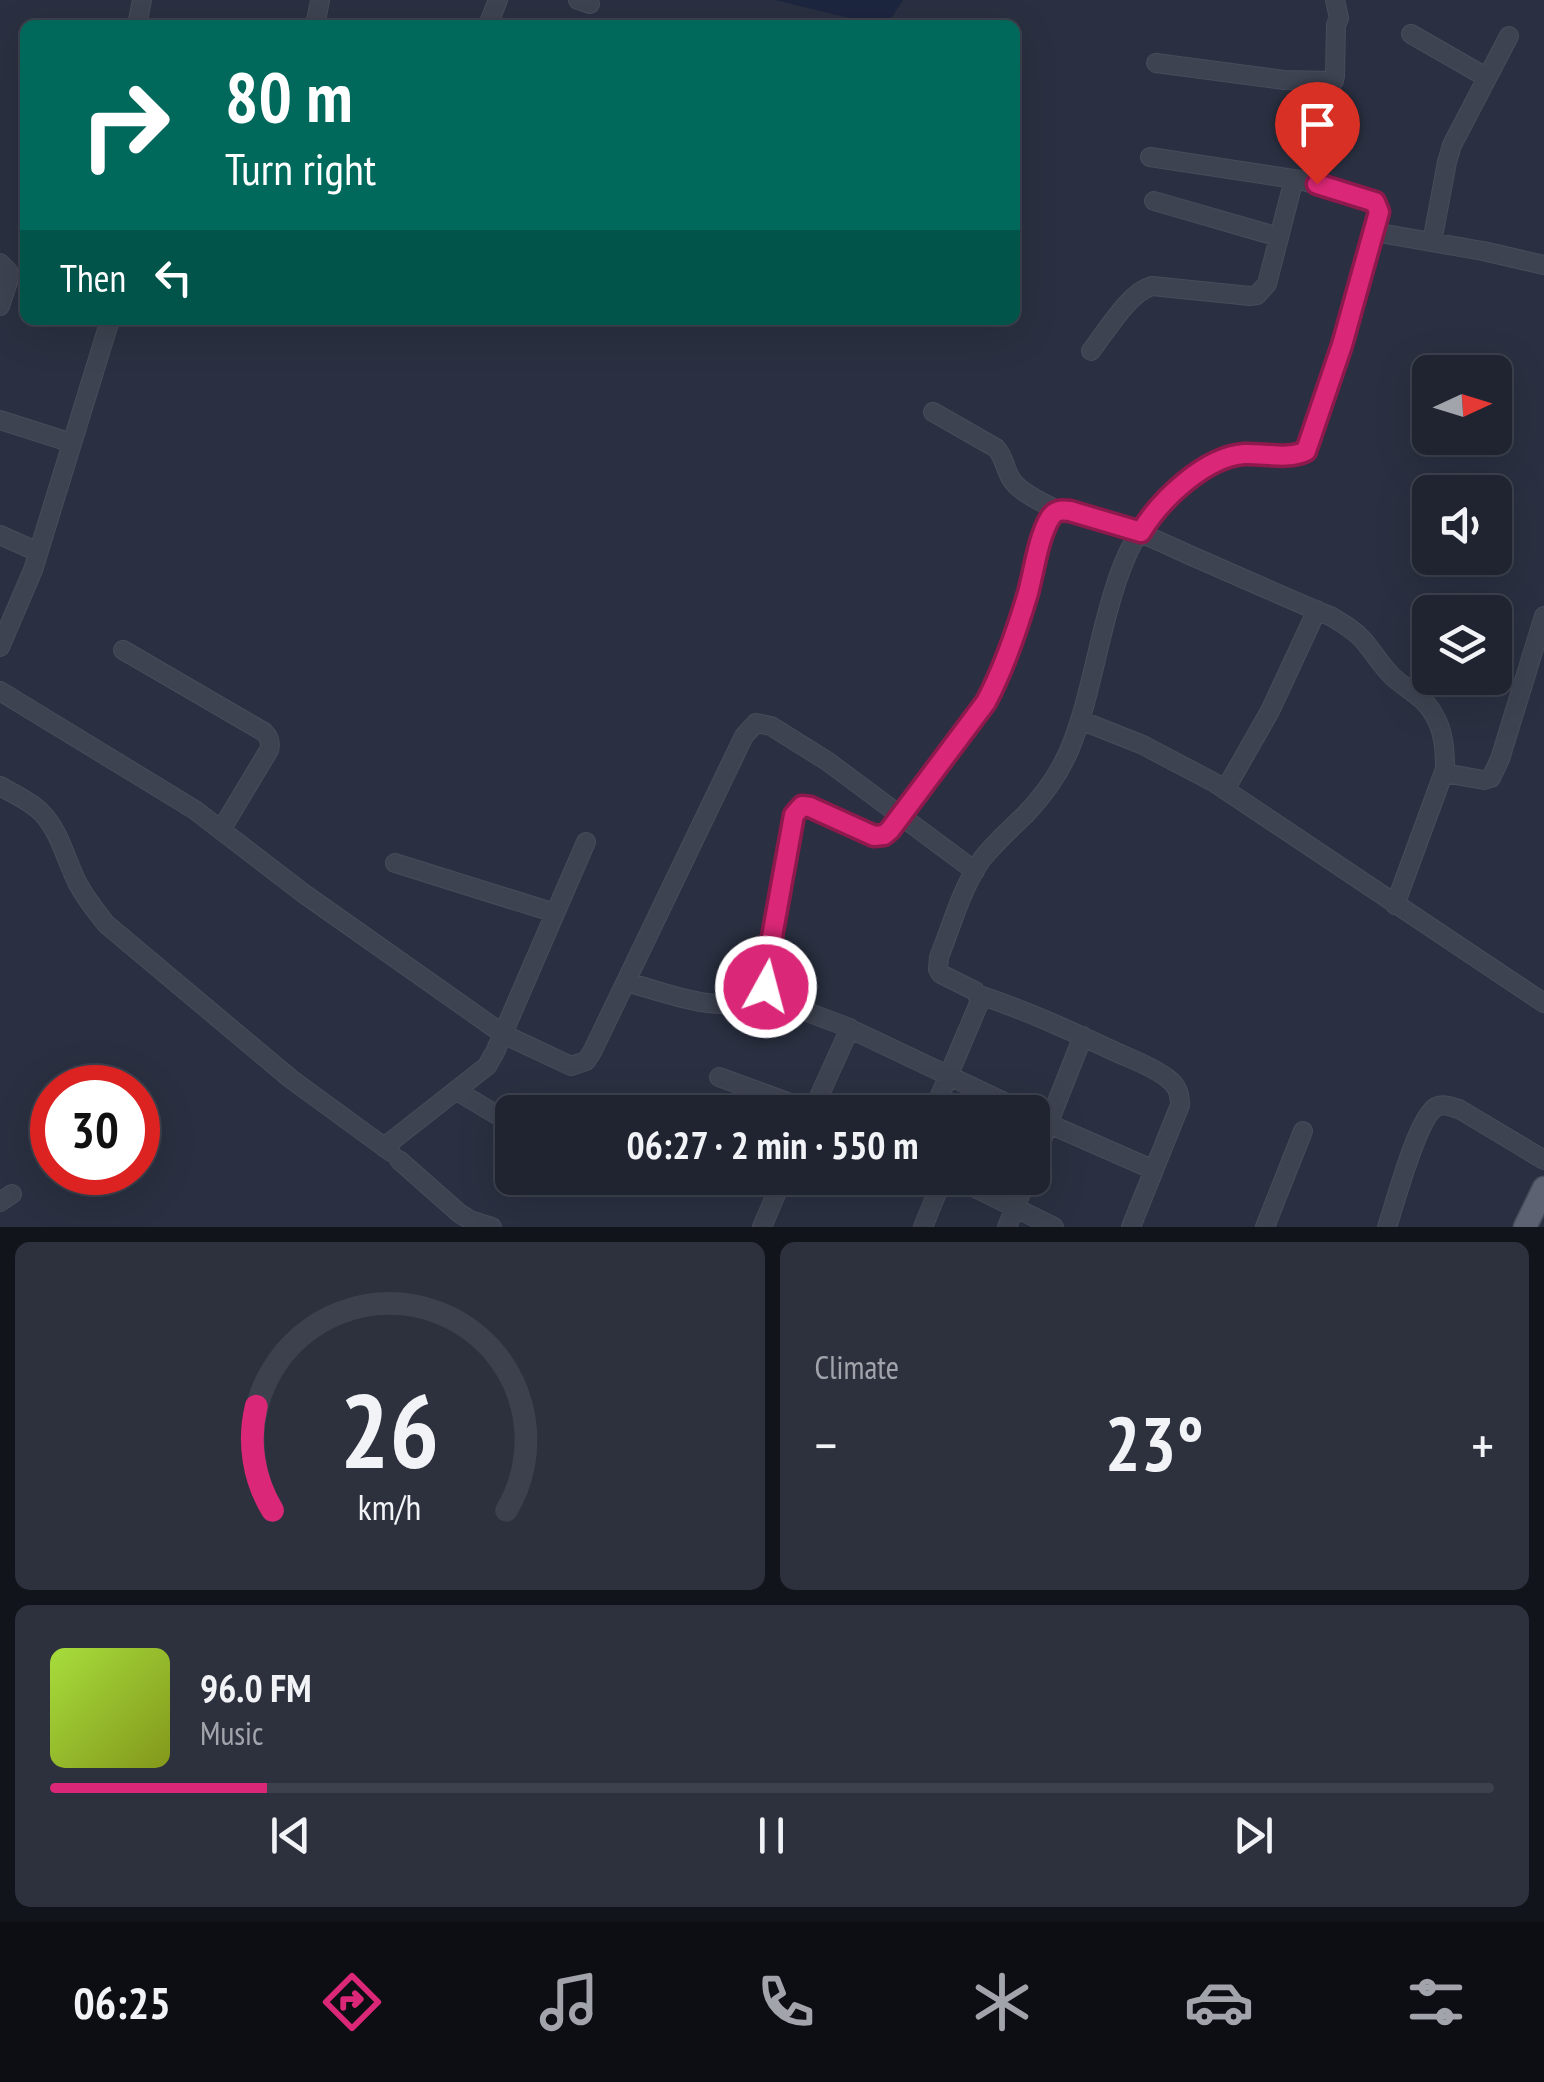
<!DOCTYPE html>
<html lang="en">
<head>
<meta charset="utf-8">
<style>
	:root { --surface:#202431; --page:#2d303d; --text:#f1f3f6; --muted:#a2a4ab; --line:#3d414d; --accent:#db2777 }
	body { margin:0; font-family:"PT Sans Narrow",sans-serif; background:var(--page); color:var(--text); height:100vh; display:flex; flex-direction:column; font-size:38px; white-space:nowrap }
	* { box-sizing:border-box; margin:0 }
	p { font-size:32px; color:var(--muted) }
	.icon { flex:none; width:55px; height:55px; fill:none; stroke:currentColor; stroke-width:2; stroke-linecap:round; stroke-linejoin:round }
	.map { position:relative; height:1227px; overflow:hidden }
	.drawer { display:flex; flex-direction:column; gap:15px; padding:15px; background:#12141b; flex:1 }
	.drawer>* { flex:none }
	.guide { position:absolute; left:20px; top:20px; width:1000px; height:305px; border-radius:15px; box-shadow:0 10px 40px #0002,0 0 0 2px var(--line); background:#00695c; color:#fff; overflow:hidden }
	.needle { width:65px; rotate:86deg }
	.tools { position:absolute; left:1412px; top:355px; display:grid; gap:20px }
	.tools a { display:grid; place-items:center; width:100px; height:100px; border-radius:15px; background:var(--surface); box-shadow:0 10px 40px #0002,0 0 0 2px var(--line); font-size:50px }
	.speed { position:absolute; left:30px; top:1065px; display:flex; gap:20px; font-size:50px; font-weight:700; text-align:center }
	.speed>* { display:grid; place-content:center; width:130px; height:130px; border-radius:50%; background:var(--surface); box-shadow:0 10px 40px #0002,0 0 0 2px var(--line); line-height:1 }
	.speed .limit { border:15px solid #d22; background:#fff; color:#111 }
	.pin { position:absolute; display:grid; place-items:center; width:85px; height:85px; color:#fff; margin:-102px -42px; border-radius:50% 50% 50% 0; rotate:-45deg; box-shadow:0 0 10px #0007 }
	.pin .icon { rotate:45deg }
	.me { position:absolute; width:110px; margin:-55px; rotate:7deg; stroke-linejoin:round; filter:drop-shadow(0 0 8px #0008) }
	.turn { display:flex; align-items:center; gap:35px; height:210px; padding:0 40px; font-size:45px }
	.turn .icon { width:130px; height:130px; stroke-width:2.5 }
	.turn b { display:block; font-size:70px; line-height:85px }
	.then { display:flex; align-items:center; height:95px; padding:0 40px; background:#0003; gap:20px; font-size:38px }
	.big { font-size:75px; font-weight:700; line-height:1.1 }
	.drawer .widget { flex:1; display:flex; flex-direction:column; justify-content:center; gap:15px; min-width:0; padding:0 35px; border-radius:15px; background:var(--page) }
	.drawer .dial { align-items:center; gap:0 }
	.dial svg { height:260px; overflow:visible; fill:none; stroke:var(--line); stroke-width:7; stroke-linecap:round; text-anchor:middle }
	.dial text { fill:var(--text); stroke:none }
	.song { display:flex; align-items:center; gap:30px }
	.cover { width:120px; height:120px; border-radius:15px; background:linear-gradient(135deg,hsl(80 70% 55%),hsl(70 70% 35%)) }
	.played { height:10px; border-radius:5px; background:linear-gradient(90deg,var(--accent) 15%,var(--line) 15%) }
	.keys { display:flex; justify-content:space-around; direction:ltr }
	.heat { display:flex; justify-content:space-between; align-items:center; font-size:55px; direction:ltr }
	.drawer .tiles { flex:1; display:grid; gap:15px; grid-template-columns:1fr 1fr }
	.widget:last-child { grid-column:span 2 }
	.trip { position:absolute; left:495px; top:1095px; width:555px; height:100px; border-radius:15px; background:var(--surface); box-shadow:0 10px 40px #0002,0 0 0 2px var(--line); font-weight:700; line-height:100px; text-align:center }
	.menu { display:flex; height:160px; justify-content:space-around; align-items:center; background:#0d0e14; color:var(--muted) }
	.menu .icon { width:70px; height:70px }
	.menu .active { color:var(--accent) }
	.menu b { font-size:45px; color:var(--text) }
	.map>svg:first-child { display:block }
	.water { fill:#1d263f }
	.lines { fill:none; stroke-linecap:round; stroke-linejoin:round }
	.minor-casing { stroke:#484c5a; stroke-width:20 }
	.major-casing { stroke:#484c5a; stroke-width:25 }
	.minor { stroke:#3e4351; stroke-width:18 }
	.major { stroke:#5c6271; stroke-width:22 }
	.route-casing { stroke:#8e194d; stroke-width:25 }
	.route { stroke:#db2777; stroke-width:18 }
</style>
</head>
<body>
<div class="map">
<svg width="1544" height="1227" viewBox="0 0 1544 1227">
	<rect width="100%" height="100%" fill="#2a3041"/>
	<path class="water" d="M775,0H903L892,17L874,24Z"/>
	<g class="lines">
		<g class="minor-casing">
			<path id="minor" d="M578,0L590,4
				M137,25L142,0
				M315,25L320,1
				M488,25L498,0
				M1411,34L1486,77
				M1156,63L1284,80L1334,81
				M1317,184L1325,103L1335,76L1336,25L1339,18L1335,0
				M1154,201L1279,237
				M1374,232L1483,251L1544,265
				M1432,242L1447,162L1452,145L1509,36
				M0,263L8,271L9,279L0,306
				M1091,351C1106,332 1129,292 1152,286L1250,296L1257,295L1267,284L1294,179
				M933,412L996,448C1006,459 1005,474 1015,484C1026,496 1045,503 1058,511
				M0,420L72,443
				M0,535L38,552
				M0,647L33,570L110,320
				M123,650L264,732C270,738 271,743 269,750L221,830
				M0,691L195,810L303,893L503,1034L571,1066L586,1061L592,1052L744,736L756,723L771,726L827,761L975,871
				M1080,720L1143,745L1215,783L1544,1003
				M1444,773L1484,780L1491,778L1500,759L1544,616
				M0,786C14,794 30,801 41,812C60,831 66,861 78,884C86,899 96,911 106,924L291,1079L391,1152
				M1225,790L1270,711L1317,610
				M395,863L555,913
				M626,982C657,990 698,1006 729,1004C743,1003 756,999 769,995
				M979,995C1026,1010 1073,1032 1118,1053C1134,1060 1153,1067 1167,1078C1177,1085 1180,1093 1180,1105L1131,1227
				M719,1077L812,1111
				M457,1091L512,1124
				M812,1112L850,1028
				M933,1112L980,1001L975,991L941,974L938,969L939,957C952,925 962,887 982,859C995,843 1010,829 1025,815C1046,793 1064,767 1074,738C1102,665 1105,554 1166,498C1187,479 1216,456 1245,454C1265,453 1288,460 1305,451L1342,345L1379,212L1375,201L1300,180L1150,157
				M1025,1112L842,1025L775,1000C765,991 766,983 766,970L797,809L802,806L811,807L873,836L884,835L889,831L986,702C1004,669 1016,633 1027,597C1035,570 1038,536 1054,513C1085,503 1170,547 1201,560C1244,579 1287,598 1330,616C1342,623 1353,629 1363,640C1373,651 1381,666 1393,677C1407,690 1425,697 1434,715C1444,731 1445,751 1445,769L1395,905
				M1040,1120L1154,1170
				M384,1147L487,1066L495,1052L586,842
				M399,1160L459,1213L470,1220L492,1227
				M1032,1165L1083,1036
				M955,1178L1054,1227
				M0,1202L12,1194
				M762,1227L783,1178
				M923,1227L943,1178
				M1007,1227L1027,1178
				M1265,1227L1303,1131
				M1387,1227C1395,1204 1417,1118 1436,1107C1443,1103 1451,1107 1459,1109L1544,1160"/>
		</g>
		<g class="major-casing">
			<path id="major" d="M1525,1227L1544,1188"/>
		</g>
		<use href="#minor" class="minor"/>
		<use href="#major" class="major"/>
	</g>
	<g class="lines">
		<g class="route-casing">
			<path id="route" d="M766,987V970L794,815L802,806L810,807L874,836L884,835L890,830L986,702C1004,668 1017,630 1028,593C1034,571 1038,538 1050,518C1055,510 1061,510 1070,511L1141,532C1160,500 1205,457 1244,454C1264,453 1288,460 1306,451L1342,345L1379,212L1375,202L1317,184"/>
		</g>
		<use href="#route" class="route"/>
	</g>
</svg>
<div class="tools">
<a><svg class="needle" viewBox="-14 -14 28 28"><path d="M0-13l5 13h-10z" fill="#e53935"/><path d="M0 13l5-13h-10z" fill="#a2a4ab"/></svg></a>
<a><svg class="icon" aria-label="sound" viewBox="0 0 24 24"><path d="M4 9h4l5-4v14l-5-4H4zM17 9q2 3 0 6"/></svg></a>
<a><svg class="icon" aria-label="layers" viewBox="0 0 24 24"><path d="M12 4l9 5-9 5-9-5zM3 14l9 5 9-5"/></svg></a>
</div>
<div class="speed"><div class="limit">30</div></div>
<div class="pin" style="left:1317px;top:184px;background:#d93025"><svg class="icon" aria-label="arrive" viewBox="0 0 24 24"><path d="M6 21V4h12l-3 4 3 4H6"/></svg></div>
<svg class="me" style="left:766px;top:987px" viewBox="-20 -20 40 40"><circle r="17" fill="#db2777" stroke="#fff" stroke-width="3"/><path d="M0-11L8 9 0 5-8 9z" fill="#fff"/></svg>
<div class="trip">06:27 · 2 min · 550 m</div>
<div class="guide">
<div class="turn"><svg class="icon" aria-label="right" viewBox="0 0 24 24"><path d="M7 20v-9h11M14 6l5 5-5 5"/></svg><div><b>80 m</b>Turn right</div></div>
<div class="then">Then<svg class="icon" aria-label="left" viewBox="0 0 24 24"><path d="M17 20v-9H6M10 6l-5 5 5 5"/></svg></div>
</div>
</div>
<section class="drawer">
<div class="tiles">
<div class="widget dial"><svg viewBox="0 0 100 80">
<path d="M14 69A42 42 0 1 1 86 69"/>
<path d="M14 69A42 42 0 0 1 9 37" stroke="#db2777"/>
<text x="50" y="56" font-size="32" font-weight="700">26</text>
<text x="50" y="72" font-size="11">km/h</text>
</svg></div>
<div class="widget"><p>Climate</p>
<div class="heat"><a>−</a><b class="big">23°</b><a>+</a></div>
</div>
<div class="widget">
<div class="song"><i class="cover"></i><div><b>96.0 FM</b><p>Music</p></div></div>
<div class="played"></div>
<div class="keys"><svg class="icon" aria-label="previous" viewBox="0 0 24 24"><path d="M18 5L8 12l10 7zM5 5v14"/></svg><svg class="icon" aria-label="pause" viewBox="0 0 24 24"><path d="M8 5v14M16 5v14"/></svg><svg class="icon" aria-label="next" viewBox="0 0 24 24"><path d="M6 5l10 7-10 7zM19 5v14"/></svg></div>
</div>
</div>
</section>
<nav class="menu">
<b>06:25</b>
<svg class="icon active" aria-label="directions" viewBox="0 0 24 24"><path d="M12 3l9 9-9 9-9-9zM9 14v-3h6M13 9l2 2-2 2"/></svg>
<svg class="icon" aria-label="music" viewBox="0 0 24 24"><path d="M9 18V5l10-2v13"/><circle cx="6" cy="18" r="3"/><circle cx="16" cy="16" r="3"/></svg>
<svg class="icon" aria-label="phone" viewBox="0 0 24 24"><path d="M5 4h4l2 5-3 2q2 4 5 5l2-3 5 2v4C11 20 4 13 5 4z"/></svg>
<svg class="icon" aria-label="climate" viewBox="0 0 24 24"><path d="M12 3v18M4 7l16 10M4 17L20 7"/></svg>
<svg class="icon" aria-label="car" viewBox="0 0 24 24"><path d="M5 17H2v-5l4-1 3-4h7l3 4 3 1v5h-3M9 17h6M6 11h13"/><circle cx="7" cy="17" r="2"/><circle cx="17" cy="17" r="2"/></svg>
<svg class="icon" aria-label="filters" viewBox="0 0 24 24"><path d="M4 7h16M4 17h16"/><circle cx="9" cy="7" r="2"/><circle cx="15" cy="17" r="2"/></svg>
</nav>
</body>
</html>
